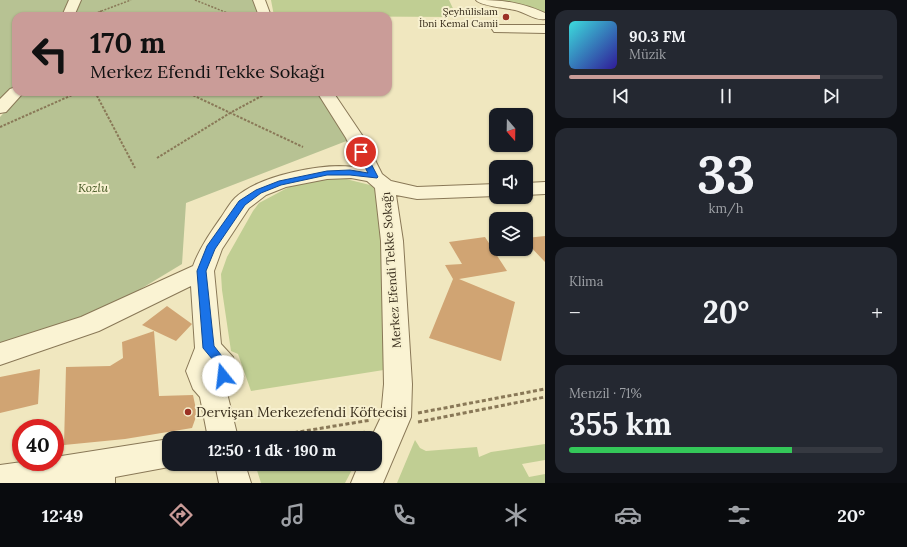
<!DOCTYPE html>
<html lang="tr">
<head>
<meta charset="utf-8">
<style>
	:root { --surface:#171b24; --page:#242831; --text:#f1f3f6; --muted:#9ea1a6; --line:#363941; --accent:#ca9c98 }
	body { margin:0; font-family:Lora,serif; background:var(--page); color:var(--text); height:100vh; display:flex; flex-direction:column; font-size:15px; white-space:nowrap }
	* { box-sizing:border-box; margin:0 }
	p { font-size:13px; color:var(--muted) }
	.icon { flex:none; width:22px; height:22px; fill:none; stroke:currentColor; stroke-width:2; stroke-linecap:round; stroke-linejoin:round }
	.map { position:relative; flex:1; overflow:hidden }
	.details { display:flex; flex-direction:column; gap:10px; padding:10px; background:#0d0f14; width:362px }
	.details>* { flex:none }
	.top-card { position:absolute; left:12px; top:12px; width:380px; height:84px; border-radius:12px; box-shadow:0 1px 3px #0004; background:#ca9c98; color:#111; overflow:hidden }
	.needle { width:26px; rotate:160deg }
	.fabs { position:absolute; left:489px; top:108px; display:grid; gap:8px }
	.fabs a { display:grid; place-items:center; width:44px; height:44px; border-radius:8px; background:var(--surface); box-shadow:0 1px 3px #0004; font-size:20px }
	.speed { position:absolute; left:12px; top:419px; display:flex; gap:8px; font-size:20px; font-weight:700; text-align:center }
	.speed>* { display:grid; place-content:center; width:52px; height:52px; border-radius:50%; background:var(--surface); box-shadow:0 1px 3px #0004; line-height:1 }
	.speed .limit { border:6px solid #d22; background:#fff; color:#111 }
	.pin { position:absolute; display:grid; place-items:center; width:34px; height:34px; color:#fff; margin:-17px; border:2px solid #fff; border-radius:50%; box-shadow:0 1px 4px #0007 }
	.me { position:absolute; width:44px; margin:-22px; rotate:344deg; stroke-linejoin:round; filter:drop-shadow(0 0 3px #0008) }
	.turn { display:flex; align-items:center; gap:14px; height:84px; padding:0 12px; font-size:18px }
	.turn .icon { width:52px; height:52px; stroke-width:2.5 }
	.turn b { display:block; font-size:28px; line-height:34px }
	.big { font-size:30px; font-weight:700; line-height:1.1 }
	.details .widget { flex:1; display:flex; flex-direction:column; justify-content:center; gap:6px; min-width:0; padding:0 14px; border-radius:12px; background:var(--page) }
	.details .dial { align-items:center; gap:0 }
	.dial b { font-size:52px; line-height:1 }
	.song { display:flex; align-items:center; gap:12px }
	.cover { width:48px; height:48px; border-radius:6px; background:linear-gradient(135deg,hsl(180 70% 55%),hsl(250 70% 35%)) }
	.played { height:4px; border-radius:2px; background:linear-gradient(90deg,var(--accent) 80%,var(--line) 80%) }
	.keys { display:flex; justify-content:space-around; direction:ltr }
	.heat { display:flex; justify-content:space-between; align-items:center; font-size:22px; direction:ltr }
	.charge { height:6px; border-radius:3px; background:linear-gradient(90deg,#34c759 71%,var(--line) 0) }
	.trip { position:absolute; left:162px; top:431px; width:220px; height:40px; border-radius:12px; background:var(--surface); box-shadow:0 1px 3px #0004; font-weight:700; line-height:40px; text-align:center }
	.tab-bar { display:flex; height:64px; justify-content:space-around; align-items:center; background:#090b0e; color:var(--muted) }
	.tab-bar .icon { width:28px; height:28px }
	.tab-bar .active { color:var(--accent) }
	.tab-bar b { font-size:18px; color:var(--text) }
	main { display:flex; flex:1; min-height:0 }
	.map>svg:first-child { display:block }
	.green { fill:#c0ce93 }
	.cemetery { fill:#b7c293 }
	.building { fill:#d0a473 }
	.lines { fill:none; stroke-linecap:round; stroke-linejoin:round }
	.minor-casing { stroke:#897857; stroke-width:2 }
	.path-far2 { stroke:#897857; stroke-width:1.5; stroke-dasharray:2 1.5; stroke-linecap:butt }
	.path-far1 { stroke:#897857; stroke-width:2; stroke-dasharray:2.5 1.5; stroke-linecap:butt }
	.path { stroke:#897857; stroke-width:3; stroke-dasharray:4 2.5; stroke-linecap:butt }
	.minor { fill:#faf3d3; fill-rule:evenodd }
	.route { fill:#1a73e8; stroke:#114b97 }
	.poi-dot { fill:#9b3124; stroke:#f7f0cf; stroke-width:1.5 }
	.labels { text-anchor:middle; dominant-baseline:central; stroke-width:4; stroke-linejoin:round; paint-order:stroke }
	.far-poi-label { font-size:10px; fill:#382d1c; stroke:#f7f0cf; text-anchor:end }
	.park-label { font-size:12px; font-style:italic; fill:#425521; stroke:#f7f0cf }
	.street-label { font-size:12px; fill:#382d1c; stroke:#f7f0cf }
	.near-poi-label { font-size:14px; fill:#382d1c; stroke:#f7f0cf; text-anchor:start }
</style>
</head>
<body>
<main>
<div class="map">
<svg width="545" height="483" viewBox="0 0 545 483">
	<rect width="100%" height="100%" fill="#f0e7bf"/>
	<path class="green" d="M271,0H449L457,17L274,16Z
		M493,0H545V18L526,7Z
		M342,178L374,186L379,196L390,369L251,391L238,354L231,351L222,290L221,274L227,257L253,211L259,203L289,187L322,179Z
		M415,440L420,448L426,451L477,447L479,457L491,452L545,444V460L522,464L529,477L545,474V483H397Z
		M255,464H355L345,483H261Z"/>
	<path class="cemetery" d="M0,0H69L63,16H16V84L0,100Z
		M80,0H255L261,16H75Z
		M23,92H318L349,140L186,203L182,264L134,293L73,321L0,343V117Z"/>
	<path class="building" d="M545,236V262L526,242V238Z
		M485,237L507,271L459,279L515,302L501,361L429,338L453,279L445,265L462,264L449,242Z
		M167,306L192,324L176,341L142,325Z
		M154,331L159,396L193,395L197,414L192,428L125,439L64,445L66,367L110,366L123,358L122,342Z
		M40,369L38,404L0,413V377Z"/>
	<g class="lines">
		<g class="minor-casing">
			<path id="minor" d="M69,0H81L74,16H62Z
				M253,0H265L271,16H259Z
				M476,0C503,0 520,2 545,13V19C535,21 525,12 515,10C507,8 480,6 476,0Z
				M499,25H545V33L494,32L492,29L494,26Z
				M16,87V92H24L6,112L0,113V99L10,89Z
				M317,92H333L364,138L382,174L391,181L417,187L496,184V196L417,199L396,195L403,241L412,384L411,417L383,483H351L359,464H375V438H371L381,417L384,384L381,241L375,188L367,181L351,178L327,179L286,187L266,195L249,208L222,249L214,271L221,344L233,357L236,365L237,376L227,393L238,438H208L200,397L193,389L186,371L195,348L191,286L99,331L0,365V343L81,317L193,266C200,247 211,232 222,216C226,210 230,203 235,198C259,175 328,161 360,168L346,138Z
				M545,182V194L526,195V183Z
				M169,439V464H178L169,467L115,477V483H0V465L22,462H55V457Z
				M215,464H245L251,483H219Z"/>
		</g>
		<path class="path-far2" d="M195,0L235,16
			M100,11L113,16
			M88,16L131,0"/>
		<path class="path-far1" d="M95,92L135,168
			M186,92L303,147
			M0,127L79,92
			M157,158L230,113L269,92"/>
		<path class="path" d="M418,413L545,389
			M418,422L545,397
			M262,438L371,420
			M329,438L366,432"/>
		<use href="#minor" class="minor"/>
	</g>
	<path class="route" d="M361,150L365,152L378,177L377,178L350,175H327L281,185L261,193L245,205L215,249L206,271L214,346L229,365L227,379L223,381L219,379L218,366L203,348L197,271L207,246L239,201L256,190L279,181L327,171L350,170L368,173L357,152Z"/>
	<g class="poi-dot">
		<circle cx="506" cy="17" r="4"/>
		<circle cx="188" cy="412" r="4"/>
	</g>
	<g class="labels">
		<g class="far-poi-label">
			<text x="498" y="11">Şeyhülislam<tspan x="498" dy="12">İbni Kemal Camii</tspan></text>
		</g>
		<g class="park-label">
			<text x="93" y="187">Kozlu</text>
		</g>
		<g class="street-label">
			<text transform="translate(391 270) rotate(-94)">Merkez Efendi Tekke Sokağı</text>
		</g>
		<g class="near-poi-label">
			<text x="196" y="412">Dervişan Merkezefendi Köftecisi</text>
		</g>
	</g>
</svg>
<div class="fabs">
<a><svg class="needle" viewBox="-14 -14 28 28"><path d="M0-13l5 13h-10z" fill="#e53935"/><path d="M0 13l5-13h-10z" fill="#9ea1a6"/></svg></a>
<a><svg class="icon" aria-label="sound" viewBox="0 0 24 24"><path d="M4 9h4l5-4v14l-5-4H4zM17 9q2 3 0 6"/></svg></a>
<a><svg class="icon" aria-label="layers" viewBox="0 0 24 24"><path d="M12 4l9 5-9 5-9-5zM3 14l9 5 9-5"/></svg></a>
</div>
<div class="speed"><div class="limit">40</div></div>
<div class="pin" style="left:361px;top:152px;background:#d93025"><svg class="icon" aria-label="arrive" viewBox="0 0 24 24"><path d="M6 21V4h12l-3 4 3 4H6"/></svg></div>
<svg class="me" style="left:223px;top:376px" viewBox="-20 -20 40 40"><circle r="19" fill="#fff"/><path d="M0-13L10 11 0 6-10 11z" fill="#1a73e8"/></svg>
<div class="trip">12:50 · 1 dk · 190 m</div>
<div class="top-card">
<div class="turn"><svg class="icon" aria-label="left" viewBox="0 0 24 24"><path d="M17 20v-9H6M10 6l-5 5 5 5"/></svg><div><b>170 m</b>Merkez Efendi Tekke Sokağı</div></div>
</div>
</div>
<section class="details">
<div class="widget">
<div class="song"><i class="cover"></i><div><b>90.3 FM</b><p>Müzik</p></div></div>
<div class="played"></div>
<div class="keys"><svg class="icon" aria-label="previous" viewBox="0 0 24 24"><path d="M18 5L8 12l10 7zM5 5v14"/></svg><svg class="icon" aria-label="pause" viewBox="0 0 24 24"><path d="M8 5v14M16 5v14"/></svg><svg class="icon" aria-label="next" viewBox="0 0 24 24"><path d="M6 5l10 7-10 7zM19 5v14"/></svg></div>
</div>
<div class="widget dial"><b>33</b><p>km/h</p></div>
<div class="widget"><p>Klima</p>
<div class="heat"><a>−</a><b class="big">20°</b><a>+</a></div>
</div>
<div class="widget"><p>Menzil · 71%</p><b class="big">355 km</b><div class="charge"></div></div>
</section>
</main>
<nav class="tab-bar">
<b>12:49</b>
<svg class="icon active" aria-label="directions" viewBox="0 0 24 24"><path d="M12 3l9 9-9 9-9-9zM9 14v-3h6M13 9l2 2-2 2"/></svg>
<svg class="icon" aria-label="music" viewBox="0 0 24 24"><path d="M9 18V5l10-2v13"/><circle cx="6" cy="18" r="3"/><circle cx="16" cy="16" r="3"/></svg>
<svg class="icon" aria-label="phone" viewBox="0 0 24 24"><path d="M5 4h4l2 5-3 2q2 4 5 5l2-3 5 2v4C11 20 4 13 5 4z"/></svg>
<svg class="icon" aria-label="climate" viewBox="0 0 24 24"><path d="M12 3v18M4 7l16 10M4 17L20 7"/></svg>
<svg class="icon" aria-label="car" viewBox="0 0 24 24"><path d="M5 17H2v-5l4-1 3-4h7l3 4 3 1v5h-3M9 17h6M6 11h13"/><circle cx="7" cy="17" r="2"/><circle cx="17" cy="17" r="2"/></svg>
<svg class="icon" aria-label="filters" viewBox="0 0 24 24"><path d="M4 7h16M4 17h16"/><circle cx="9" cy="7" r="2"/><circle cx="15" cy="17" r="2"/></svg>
<b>20°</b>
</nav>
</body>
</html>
